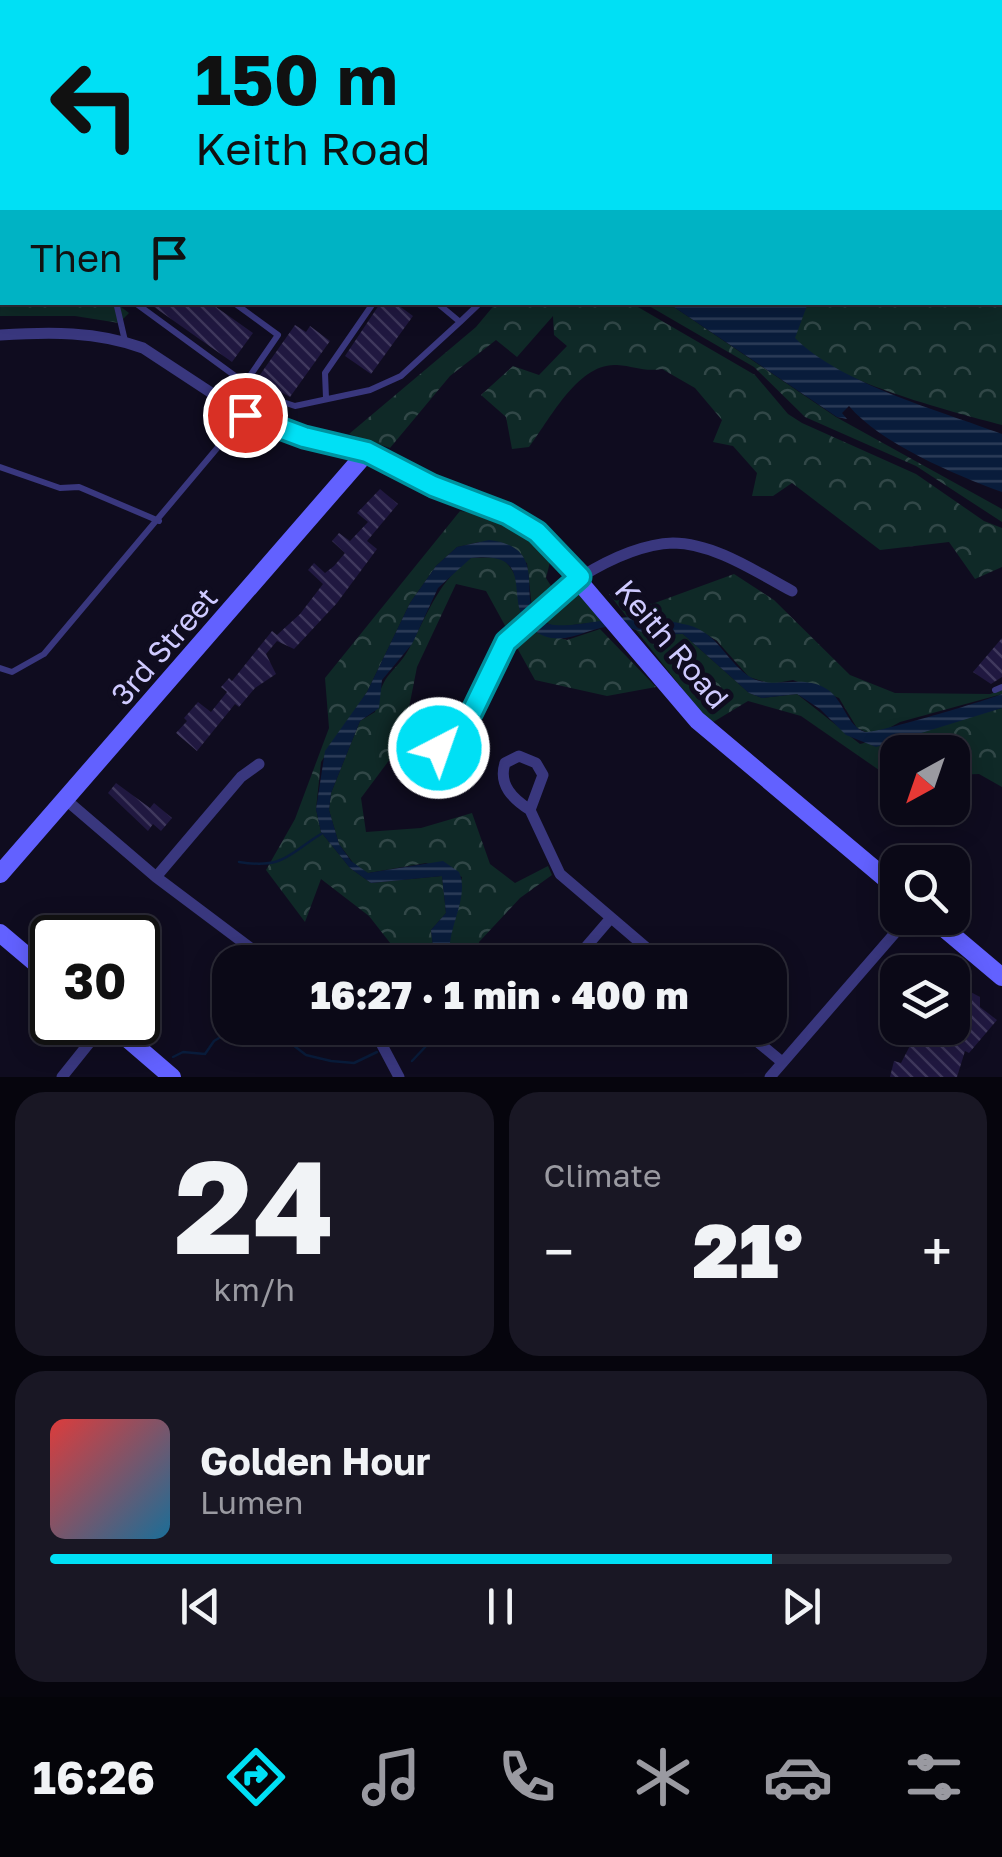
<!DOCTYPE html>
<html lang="en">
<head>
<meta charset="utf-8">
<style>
	:root { --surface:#0b0917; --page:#191724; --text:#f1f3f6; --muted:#9a9aa1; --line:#2b2a36; --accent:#00e0f5 }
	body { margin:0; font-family:"Golos Text",sans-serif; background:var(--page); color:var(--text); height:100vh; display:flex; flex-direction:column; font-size:38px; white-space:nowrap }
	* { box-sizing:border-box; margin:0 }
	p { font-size:32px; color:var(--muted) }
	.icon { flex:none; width:55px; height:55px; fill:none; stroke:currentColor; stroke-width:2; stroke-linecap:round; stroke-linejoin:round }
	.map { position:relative; height:1077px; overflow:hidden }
	.side { display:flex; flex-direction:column; gap:15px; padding:15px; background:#06050d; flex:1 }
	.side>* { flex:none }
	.banner { position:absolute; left:0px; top:0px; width:1002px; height:305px; box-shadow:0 5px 25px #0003,0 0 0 2px var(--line); background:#00e0f5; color:#111; overflow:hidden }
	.needle { width:65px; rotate:220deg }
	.tools { position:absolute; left:880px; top:735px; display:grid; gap:20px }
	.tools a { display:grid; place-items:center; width:90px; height:90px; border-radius:20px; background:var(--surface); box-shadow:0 5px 25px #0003,0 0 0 2px var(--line); font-size:50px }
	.speed { position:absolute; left:30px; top:915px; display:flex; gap:20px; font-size:50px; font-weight:700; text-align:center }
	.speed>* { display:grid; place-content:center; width:130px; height:130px; border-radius:50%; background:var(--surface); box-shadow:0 5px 25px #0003,0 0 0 2px var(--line); line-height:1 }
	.speed .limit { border:5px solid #111; border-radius:15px; background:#fff; color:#111 }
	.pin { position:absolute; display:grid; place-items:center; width:85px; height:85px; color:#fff; margin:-42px; border:5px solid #fff; border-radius:50%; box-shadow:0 2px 10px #0007 }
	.me { position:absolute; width:110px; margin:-55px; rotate:41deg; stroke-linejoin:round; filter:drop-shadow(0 0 8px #0008) }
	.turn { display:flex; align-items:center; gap:35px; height:210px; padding:0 30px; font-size:45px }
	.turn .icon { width:130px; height:130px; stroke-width:2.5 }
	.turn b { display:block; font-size:70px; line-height:85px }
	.then { display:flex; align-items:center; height:95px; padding:0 30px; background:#0003; gap:20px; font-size:38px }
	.big { font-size:75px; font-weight:800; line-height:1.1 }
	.side .widget { flex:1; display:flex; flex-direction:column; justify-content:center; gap:15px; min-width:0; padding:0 35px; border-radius:30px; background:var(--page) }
	.side .dial { align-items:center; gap:0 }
	.dial b { font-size:130px; line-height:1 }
	.song { display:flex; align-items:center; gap:30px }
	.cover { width:120px; height:120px; border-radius:15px; background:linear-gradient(135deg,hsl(0 70% 55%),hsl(200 70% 35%)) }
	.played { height:10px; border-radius:5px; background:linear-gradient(90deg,var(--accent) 80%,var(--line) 80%) }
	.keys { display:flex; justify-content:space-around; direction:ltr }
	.heat { display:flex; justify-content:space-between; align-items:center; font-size:55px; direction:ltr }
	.side .tiles { flex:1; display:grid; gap:15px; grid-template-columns:1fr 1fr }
	.widget:last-child { grid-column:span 2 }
	.trip { position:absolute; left:212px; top:945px; width:575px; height:100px; border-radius:30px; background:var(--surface); box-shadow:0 5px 25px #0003,0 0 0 2px var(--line); font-weight:800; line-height:100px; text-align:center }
	.dock { display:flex; height:160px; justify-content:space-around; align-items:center; background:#040409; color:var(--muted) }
	.dock .icon { width:70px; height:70px }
	.dock .selected { color:var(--accent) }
	.dock b { font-size:45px; color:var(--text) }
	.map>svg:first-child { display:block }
	.forest { fill:url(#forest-crowns) }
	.water { fill:url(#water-rules) }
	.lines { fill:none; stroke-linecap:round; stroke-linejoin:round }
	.stream { stroke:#091c3b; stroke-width:2.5 }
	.building { fill:url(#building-back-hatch) }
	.lane { stroke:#39377e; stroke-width:6 }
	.street { stroke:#39377e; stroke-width:11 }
	.secondary { stroke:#6261ff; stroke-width:18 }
	.route-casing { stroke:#00929f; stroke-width:25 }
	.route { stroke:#00e0f5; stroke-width:18 }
	.labels { text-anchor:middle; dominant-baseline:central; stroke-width:10; stroke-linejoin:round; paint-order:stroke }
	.street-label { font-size:30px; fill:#cfcaff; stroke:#0f0c1f }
</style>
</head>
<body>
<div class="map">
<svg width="1002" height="1077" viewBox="0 0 1002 1077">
	<defs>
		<pattern id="forest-crowns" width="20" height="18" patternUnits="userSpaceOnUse" patternTransform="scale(2.5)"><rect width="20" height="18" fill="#0f2927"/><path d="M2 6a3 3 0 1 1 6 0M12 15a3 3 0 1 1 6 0" fill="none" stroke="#314747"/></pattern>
		<pattern id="water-rules" width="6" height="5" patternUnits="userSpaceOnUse" patternTransform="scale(2.5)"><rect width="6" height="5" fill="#091c3b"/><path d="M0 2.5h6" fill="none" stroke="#2c3c58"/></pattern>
		<pattern id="building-back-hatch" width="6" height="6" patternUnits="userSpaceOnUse" patternTransform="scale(2.5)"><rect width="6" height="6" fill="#201840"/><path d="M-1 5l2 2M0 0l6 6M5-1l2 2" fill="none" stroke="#3f385d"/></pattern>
	</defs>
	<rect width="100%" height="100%" fill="#0f0c1f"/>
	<path class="forest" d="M1000,46L1002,49V425C953,412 823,379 795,339C788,329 784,314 780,302H1000Z
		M2,191V302L116,303L129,313L119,323L75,316H0Z
		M496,303H631L755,375L788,414L802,423L916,474L984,521L1002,528V567L975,579L949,542L880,550L792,483L773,496H752L757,473L733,446L713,442L722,420L695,388L662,369C644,372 634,366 617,365C578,362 549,421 529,447L512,449L506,417L481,395L513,366L539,375L567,346L554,335L553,316L517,357L496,340L450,376L390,448L349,434L476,327Z
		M644,303H668L836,417L1002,509V522L916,466L805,417L754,367Z
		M460,511C495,515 526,534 551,558L546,578L553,589L532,608L527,563L479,542L457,547L436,566L410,603L367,692L321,762L316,809L321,832L350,868L371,883L442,876L446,913L431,930L435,962H405L369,916L321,879L305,922L266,870L295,819L329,728L325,678Z
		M499,557C520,570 520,595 522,618L508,631L486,591L456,584L417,667L402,743L361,798L366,832L421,828L472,813L490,864L515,883L548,866L552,875L520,898L479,942L480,962H451L448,936L462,877L426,863L368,873L357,868L339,844L329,810L331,793L360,721L375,712C383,667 395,677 412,643C430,609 439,581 471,558Z
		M734,574L774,600L850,675L895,693L990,694L1002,690V694L900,722L880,733L866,732L857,728L839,698L793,680L771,684L749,677L717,641L698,629L627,617L609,594L652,604Z
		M581,591L605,621L556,627L540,620Z
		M600,629L656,687L607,696L535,680L515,644L532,630L567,640Z
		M636,630L683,634L749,693L762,698L797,694L860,744L1002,708V787L979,774L953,775L952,752H898L897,779H892L801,716L748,701L710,724Z"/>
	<path class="water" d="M668,303H808L795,338C841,384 941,411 1002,434V492C955,475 880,443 849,406L842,413L847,419L837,417Z
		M489,540C552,547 515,600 540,620C559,635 618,613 644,617C657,619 675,622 688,625C719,633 727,664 752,678C775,690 800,674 825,688C843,697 847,727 865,732C874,734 985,701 1002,694V708L876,747L846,735L820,709L797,694L762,698L749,693L683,634C672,634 661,635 651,634C641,633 631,627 621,626C589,623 562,654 531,628C501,603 540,550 471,558L438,588L412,644L382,680L379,708L360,721L331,793L329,810L339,844L351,861L368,873L443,861L459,872C471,899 443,932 451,962H435L431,930L446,913L442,876L371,883L350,868L321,832L316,809L325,751L367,692L410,603L436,566L457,547Z"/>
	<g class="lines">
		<path class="stream" d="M239,862C284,869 287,855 321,834
			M173,1057L183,1052L205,1054L214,1041L232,1030L276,1032L306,1055L331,1061L354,1063L377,1052
			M412,1061L443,1028"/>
	</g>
	<path class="building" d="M147,302H209L253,333L232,362Z
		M381,302H394L413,316L371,374L345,356Z
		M295,325L306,332L310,326L330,341L290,397L257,379Z
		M380,489L398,504L367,541L377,549L337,603L294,649L277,641L266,654L276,674L255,688L239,707L235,704L197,751L176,733L187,721L184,718L198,702L211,712L227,692L221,687L229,678L232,681L272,631L277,635L300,614L323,584L308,570L314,563L325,573L334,566L345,553L332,541L339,533L350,541L368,522L357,513Z
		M1002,638V677L991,684L973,672Z
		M116,783L150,808L154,803L172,818L161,831L153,824L148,831L108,793Z
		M952,982L980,997V1007L997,1020L969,1053L965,1051L957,1077H890L894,1061L901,1063L915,1036L936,1041L934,1028H952Z"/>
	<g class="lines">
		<path class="lane" d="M806,2L808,0
			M0,114L2,113
			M0,135L2,136
			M116,302L125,341
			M134,302L261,395L295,406L370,390L401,376L460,322L436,302
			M233,302L278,335L245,383
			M460,322L481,302
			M326,398L325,373L374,302
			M0,467L60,488L79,487L159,521
			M0,668L12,672L44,654L245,415
			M995,690L1002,687"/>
		<path class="street" d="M513,0L517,2
			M449,2L451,0
			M744,2L746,0
			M0,335C50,332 96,331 143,348L245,415L305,437L367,452
			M423,756C472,732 477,682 506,642C538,598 618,545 673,543C714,543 758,573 792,591
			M519,756L536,763L543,775L530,810C513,799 498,785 505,763Z
			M65,799L156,877L269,962
			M530,810L560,874L663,962
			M156,877L241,777L259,764
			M573,962L610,919
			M373,1028L399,1077
			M741,1028L782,1062
			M62,1077L106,1022
			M770,1077L908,918"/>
		<path class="secondary" d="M0,874L367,452L433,486L507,513L537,532L697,720L898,889
			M932,918L1002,977
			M0,933L52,977
			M108,1022L172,1077"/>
	</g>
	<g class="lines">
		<g class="route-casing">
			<path id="route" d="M245,415L304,437L367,452L433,486L507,514L537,532L580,577L506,642L472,712L439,748"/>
		</g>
		<use href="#route" class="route"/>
	</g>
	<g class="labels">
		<g class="street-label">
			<text transform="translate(672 644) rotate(50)">Keith Road</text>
			<text transform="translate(164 646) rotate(-49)">3rd Street</text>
		</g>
	</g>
</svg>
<div class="tools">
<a><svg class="needle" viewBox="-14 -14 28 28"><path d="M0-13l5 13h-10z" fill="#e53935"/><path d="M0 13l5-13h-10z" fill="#9a9aa1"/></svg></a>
<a><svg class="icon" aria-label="search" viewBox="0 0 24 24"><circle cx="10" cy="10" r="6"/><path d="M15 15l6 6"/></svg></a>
<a><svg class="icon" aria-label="layers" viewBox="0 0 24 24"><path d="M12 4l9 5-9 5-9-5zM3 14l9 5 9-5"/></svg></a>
</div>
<div class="speed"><div class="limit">30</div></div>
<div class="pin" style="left:245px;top:415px;background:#d93025"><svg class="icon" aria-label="arrive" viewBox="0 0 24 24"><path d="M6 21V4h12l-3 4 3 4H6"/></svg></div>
<svg class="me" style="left:439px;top:748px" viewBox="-20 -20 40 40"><circle r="17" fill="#00e0f5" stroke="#fff" stroke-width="3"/><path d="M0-11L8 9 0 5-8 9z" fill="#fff"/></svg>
<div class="trip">16:27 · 1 min · 400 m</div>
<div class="banner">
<div class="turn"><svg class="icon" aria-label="left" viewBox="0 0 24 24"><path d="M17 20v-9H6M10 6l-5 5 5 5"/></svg><div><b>150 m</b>Keith Road</div></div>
<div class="then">Then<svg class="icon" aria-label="arrive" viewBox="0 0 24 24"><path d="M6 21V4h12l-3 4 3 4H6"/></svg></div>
</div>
</div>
<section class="side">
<div class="tiles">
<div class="widget dial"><b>24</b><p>km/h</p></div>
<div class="widget"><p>Climate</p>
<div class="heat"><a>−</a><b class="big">21°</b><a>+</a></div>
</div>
<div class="widget">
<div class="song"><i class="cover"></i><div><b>Golden Hour</b><p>Lumen</p></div></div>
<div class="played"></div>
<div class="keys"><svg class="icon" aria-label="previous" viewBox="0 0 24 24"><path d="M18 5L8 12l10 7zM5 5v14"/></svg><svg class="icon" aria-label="pause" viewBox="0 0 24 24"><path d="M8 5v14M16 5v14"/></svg><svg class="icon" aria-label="next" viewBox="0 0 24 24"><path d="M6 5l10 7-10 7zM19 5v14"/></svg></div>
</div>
</div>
</section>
<nav class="dock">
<b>16:26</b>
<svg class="icon selected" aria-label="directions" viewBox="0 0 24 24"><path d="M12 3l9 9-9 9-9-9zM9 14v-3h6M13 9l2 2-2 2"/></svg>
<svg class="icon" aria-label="music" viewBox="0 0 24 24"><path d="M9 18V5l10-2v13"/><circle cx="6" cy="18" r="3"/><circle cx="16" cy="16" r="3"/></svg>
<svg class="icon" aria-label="phone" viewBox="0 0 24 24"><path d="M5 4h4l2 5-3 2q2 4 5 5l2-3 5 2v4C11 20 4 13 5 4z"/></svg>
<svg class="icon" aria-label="climate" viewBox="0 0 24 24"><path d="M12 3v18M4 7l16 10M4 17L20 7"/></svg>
<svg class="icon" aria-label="car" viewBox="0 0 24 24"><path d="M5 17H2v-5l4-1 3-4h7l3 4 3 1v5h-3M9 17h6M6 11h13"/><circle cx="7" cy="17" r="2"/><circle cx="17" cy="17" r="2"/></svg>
<svg class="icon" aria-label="filters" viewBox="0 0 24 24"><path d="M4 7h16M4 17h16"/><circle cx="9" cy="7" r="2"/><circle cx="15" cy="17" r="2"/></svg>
</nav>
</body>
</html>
